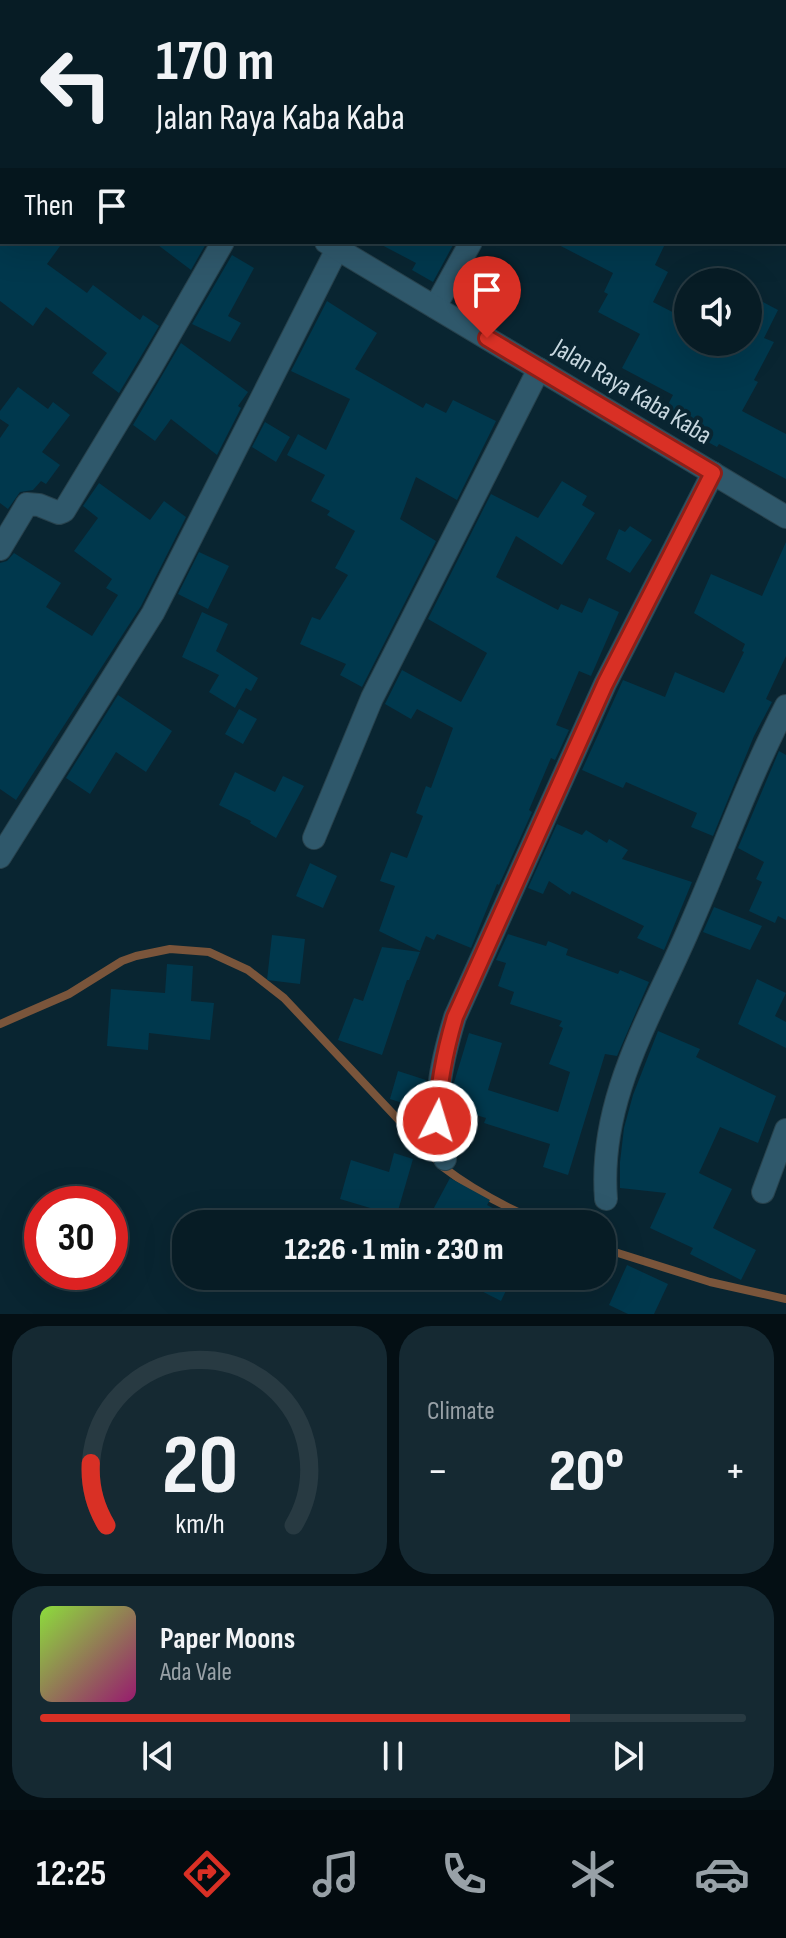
<!DOCTYPE html>
<html lang="en">
<head>
<meta charset="utf-8">
<style>
	:root { --surface:#071c25; --page:#152932; --text:#f1f3f6; --muted:#98a1a7; --line:#283a42; --accent:#d93025 }
	body { margin:0; font-family:"Sofia Sans Condensed",sans-serif; background:var(--page); color:var(--text); height:100vh; display:flex; flex-direction:column; font-size:30px; white-space:nowrap }
	* { box-sizing:border-box; margin:0 }
	p { font-size:26px; color:var(--muted) }
	.icon { flex:none; width:44px; height:44px; fill:none; stroke:currentColor; stroke-width:2; stroke-linecap:round; stroke-linejoin:round }
	.map { position:relative; height:1314px; overflow:hidden }
	.details { display:flex; flex-direction:column; gap:12px; padding:12px; background:#040f14; flex:1 }
	.details>* { flex:none }
	.top-card { position:absolute; left:0px; top:0px; width:786px; height:244px; box-shadow:0 8px 32px #0002,0 0 0 2px var(--line); background:#071c25; color:var(--text); overflow:hidden }
	.buttons { position:absolute; left:674px; top:268px; display:grid; gap:16px }
	.buttons a { display:grid; place-items:center; width:88px; height:88px; border-radius:50%; background:var(--surface); box-shadow:0 8px 32px #0002,0 0 0 2px var(--line); font-size:40px }
	.speed { position:absolute; left:24px; top:1186px; display:flex; gap:16px; font-size:40px; font-weight:700; text-align:center }
	.speed>* { display:grid; place-content:center; width:104px; height:104px; border-radius:50%; background:var(--surface); box-shadow:0 8px 32px #0002,0 0 0 2px var(--line); line-height:1 }
	.speed .limit { border:12px solid #d22; background:#fff; color:#111 }
	.pin { position:absolute; display:grid; place-items:center; width:68px; height:68px; color:#fff; margin:-82px -34px; border-radius:50% 50% 50% 0; rotate:-45deg; box-shadow:0 0 8px #0007 }
	.pin .icon { rotate:45deg }
	.me { position:absolute; width:88px; margin:-44px; rotate:5deg; stroke-linejoin:round; filter:drop-shadow(0 0 6px #0008) }
	.turn { display:flex; align-items:center; gap:28px; height:168px; padding:0 24px; font-size:36px }
	.turn .icon { width:104px; height:104px; stroke-width:2.5 }
	.turn b { display:block; font-size:56px; line-height:68px }
	.then { display:flex; align-items:center; height:76px; padding:0 24px; background:#0003; gap:16px; font-size:30px }
	.big { font-size:60px; font-weight:800; line-height:1.1 }
	.details .tile { flex:1; display:flex; flex-direction:column; justify-content:center; gap:12px; min-width:0; padding:0 28px; border-radius:32px; background:var(--page) }
	.details .dial { align-items:center; gap:0 }
	.dial svg { height:208px; overflow:visible; fill:none; stroke:var(--line); stroke-width:7; stroke-linecap:round; text-anchor:middle }
	.dial text { fill:var(--text); stroke:none }
	.song { display:flex; align-items:center; gap:24px }
	.cover { width:96px; height:96px; border-radius:12px; background:linear-gradient(135deg,hsl(90 70% 55%),hsl(320 70% 35%)) }
	.played { height:8px; border-radius:4px; background:linear-gradient(90deg,var(--accent) 75%,var(--line) 75%) }
	.keys { display:flex; justify-content:space-around; direction:ltr }
	.heat { display:flex; justify-content:space-between; align-items:center; font-size:44px; direction:ltr }
	.details .tiles { flex:1; display:grid; gap:12px; grid-template-columns:1fr 1fr }
	.tile:last-child { grid-column:span 2 }
	.trip { position:absolute; left:172px; top:1210px; width:444px; height:80px; border-radius:32px; background:var(--surface); box-shadow:0 8px 32px #0002,0 0 0 2px var(--line); font-weight:800; line-height:80px; text-align:center }
	.tab-bar { display:flex; height:128px; justify-content:space-around; align-items:center; background:#030b0f; color:var(--muted) }
	.tab-bar .icon { width:56px; height:56px }
	.tab-bar .current { color:var(--accent) }
	.tab-bar b { font-size:36px; color:var(--text) }
	.map>svg:first-child { display:block }
	.lines { fill:none; stroke-linecap:round; stroke-linejoin:round }
	.stream { stroke:#7a553b; stroke-width:8 }
	.building { fill:#00384d }
	.minor-casing { stroke:#28424d; stroke-width:24 }
	.tertiary-casing { stroke:#28424d; stroke-width:24 }
	.minor { stroke:#2f586b; stroke-width:22 }
	.tertiary { stroke:#2f586b; stroke-width:22 }
	.route-casing { stroke:#8d1f18; stroke-width:20 }
	.route { stroke:#d93025; stroke-width:14 }
	.labels { text-anchor:middle; dominant-baseline:central; stroke-width:8; stroke-linejoin:round; paint-order:stroke }
	.street-label { font-size:26px; fill:#c8d8e0; stroke:#092531 }
</style>
</head>
<body>
<div class="map">
<svg width="786" height="1314" viewBox="0 0 786 1314">
	<rect width="100%" height="100%" fill="#092531"/>
	<g class="lines">
		<path class="stream" d="M0,1024L69,994L122,961L136,956L170,949L209,952L248,970L284,998L443,1167C474,1191 509,1209 545,1224
			M602,1248L710,1282L786,1299"/>
	</g>
	<path class="building" d="M0,242H63L47,264L87,293L93,285L140,320L143,315L159,326L119,393L92,373L107,353L46,307L33,326L0,301Z
		M154,242H207L191,270Z
		M376,242H448L453,245L433,282L412,270L416,263Z
		M553,242H666L655,265L668,272L653,302L688,320V342H748V294L778,310L764,338L774,342L754,380L758,382L742,411L786,434V479L719,444L717,447L695,435L699,428L665,410L673,395L622,368L640,334L598,312L608,294L604,292L613,273Z
		M232,255L254,268L228,316L241,323L230,342L192,324Z
		M479,257L517,277L498,314L459,293Z
		M327,301L377,333L355,369L423,408L426,403L446,413L453,400L496,421L457,500L416,477L400,519L436,541L362,687L340,675L346,664L300,644L312,617L320,620L348,575L335,568L355,531L327,515L330,511L311,501L325,475L287,455L298,434L326,450L350,399L291,371Z
		M181,343L248,392L238,406L241,408L217,455L171,419L155,441L133,425Z
		M18,387L48,409L53,402L70,415L42,452L60,465L46,484L41,481L33,490L20,492L8,509L0,503V438L9,425L0,419V411Z
		M265,422L290,437L276,462L252,447Z
		M562,481L587,496L582,505L595,513L562,565L516,536L496,577L558,610L561,604L582,613L589,598L619,612L591,676L579,671L556,725L569,730L555,760L551,758L529,810L532,812L499,885L497,884L471,948L437,934L434,940L426,936L420,951L379,931L395,886L380,881L391,852L407,858L423,816L416,813L426,786L431,788L453,728L417,709L411,719L385,704L402,670L461,702L487,653L428,619L491,494L538,518Z
		M99,483L150,520L164,501L186,517L141,606L16,800L0,789V563L7,561L14,553L61,583L46,607L92,636L118,595L106,588L112,579L74,551L98,518L83,506Z
		M630,526L652,540L630,573L606,559L619,529L625,532Z
		M786,542V656L766,699L772,702L754,736L713,836L691,827L697,813L626,782L623,788L582,770L623,680L665,697L675,672L724,693L744,652L742,651L745,644L694,613L711,574L762,596Z
		M199,552L229,566L208,609L178,594Z
		M202,612L228,624L216,651L258,678L251,691L246,688L235,708L209,692L219,675L182,657Z
		M118,695L172,731L146,772L116,752L90,794L66,778Z
		M239,709L257,719L243,744L225,734Z
		M779,751L786,755V920L778,916L775,923L749,911L762,882L756,879L764,862L738,848Z
		M235,772L275,792L283,776L304,786L276,838L250,823L251,821L219,805Z
		M557,824L582,835L586,830L607,843L609,839L628,850L622,859L692,882L664,950L637,938L644,926L572,891L570,895L549,881L543,894L528,888Z
		M310,863L337,876L323,908L296,896Z
		M714,907L762,926L750,950L703,932Z
		M508,934L546,946L548,941L568,949L566,955L618,974L620,970L649,982L617,1056L605,1054L568,1175L543,1167L550,1144L484,1123L486,1118L452,1108L453,1086L469,1033L502,1043L488,1090L558,1112L570,1072L549,1064L563,1028L559,1026L562,1021L510,1004L514,992L498,986L506,963L496,960Z
		M272,935L305,939L300,984L267,980Z
		M382,947L420,952L409,980H407L382,1055L338,1040L354,998L363,1001Z
		M167,964L193,966L191,1001L214,1003L210,1040L149,1033L148,1050L107,1046L111,989L165,993Z
		M757,979L786,993L775,1016L786,1022V1048L738,1024Z
		M658,1031L700,1049L696,1057L776,1096L758,1143L720,1127L699,1173L732,1189L713,1228L756,1250L741,1280L690,1254L693,1248L650,1228L666,1193L620,1188V1162L624,1128L633,1095Z
		M398,1071L426,1080L418,1108L390,1099Z
		M394,1153L413,1159L395,1221L376,1215L377,1210L340,1199L351,1160L389,1172Z
		M450,1178L490,1200L487,1205L523,1224H445L428,1219Z
		M627,1265L668,1284L654,1314H628L609,1305Z
		M452,1276H513L501,1301Z"/>
	<g class="lines">
		<g class="minor-casing">
			<path id="minor" d="M79,2L80,0
				M326,2L327,0
				M483,2L484,0
				M593,2L594,0
				M435,307L471,242
				M0,549L27,504L39,505L59,513L64,511L150,369L223,242
				M314,838L372,698L539,369
				M0,857L153,613L337,249
				M445,1159C430,1112 441,1063 455,1017L605,684L713,473
				M763,1192L786,1130
				M606,1199C598,1097 653,1014 691,924C723,851 749,777 786,706"/>
		</g>
		<g class="tertiary-casing">
			<path id="tertiary" d="M0,47L2,48
				M326,242L786,517"/>
		</g>
		<use href="#minor" class="minor"/>
		<use href="#tertiary" class="tertiary"/>
	</g>
	<g class="lines">
		<g class="route-casing">
			<path id="route" d="M437,1121C438,1086 445,1051 455,1017L605,684L713,473L487,338"/>
		</g>
		<use href="#route" class="route"/>
	</g>
	<g class="labels">
		<g class="street-label">
			<text transform="translate(632 392) rotate(31)">Jalan Raya Kaba Kaba</text>
		</g>
	</g>
</svg>
<div class="buttons">
<a><svg class="icon" aria-label="sound" viewBox="0 0 24 24"><path d="M4 9h4l5-4v14l-5-4H4zM17 9q2 3 0 6"/></svg></a>
</div>
<div class="speed"><div class="limit">30</div></div>
<div class="pin" style="left:487px;top:338px;background:#d93025"><svg class="icon" aria-label="arrive" viewBox="0 0 24 24"><path d="M6 21V4h12l-3 4 3 4H6"/></svg></div>
<svg class="me" style="left:437px;top:1121px" viewBox="-20 -20 40 40"><circle r="17" fill="#d93025" stroke="#fff" stroke-width="3"/><path d="M0-11L8 9 0 5-8 9z" fill="#fff"/></svg>
<div class="trip">12:26 · 1 min · 230 m</div>
<div class="top-card">
<div class="turn"><svg class="icon" aria-label="left" viewBox="0 0 24 24"><path d="M17 20v-9H6M10 6l-5 5 5 5"/></svg><div><b>170 m</b>Jalan Raya Kaba Kaba</div></div>
<div class="then">Then<svg class="icon" aria-label="arrive" viewBox="0 0 24 24"><path d="M6 21V4h12l-3 4 3 4H6"/></svg></div>
</div>
</div>
<section class="details">
<div class="tiles">
<div class="tile dial"><svg viewBox="0 0 100 80">
<path d="M14 69A42 42 0 1 1 86 69"/>
<path d="M14 69A42 42 0 0 1 8 45" stroke="#d93025"/>
<text x="50" y="56" font-size="32" font-weight="700">20</text>
<text x="50" y="72" font-size="11">km/h</text>
</svg></div>
<div class="tile"><p>Climate</p>
<div class="heat"><a>−</a><b class="big">20°</b><a>+</a></div>
</div>
<div class="tile">
<div class="song"><i class="cover"></i><div><b>Paper Moons</b><p>Ada Vale</p></div></div>
<div class="played"></div>
<div class="keys"><svg class="icon" aria-label="previous" viewBox="0 0 24 24"><path d="M18 5L8 12l10 7zM5 5v14"/></svg><svg class="icon" aria-label="pause" viewBox="0 0 24 24"><path d="M8 5v14M16 5v14"/></svg><svg class="icon" aria-label="next" viewBox="0 0 24 24"><path d="M6 5l10 7-10 7zM19 5v14"/></svg></div>
</div>
</div>
</section>
<nav class="tab-bar">
<b>12:25</b>
<svg class="icon current" aria-label="directions" viewBox="0 0 24 24"><path d="M12 3l9 9-9 9-9-9zM9 14v-3h6M13 9l2 2-2 2"/></svg>
<svg class="icon" aria-label="music" viewBox="0 0 24 24"><path d="M9 18V5l10-2v13"/><circle cx="6" cy="18" r="3"/><circle cx="16" cy="16" r="3"/></svg>
<svg class="icon" aria-label="phone" viewBox="0 0 24 24"><path d="M5 4h4l2 5-3 2q2 4 5 5l2-3 5 2v4C11 20 4 13 5 4z"/></svg>
<svg class="icon" aria-label="climate" viewBox="0 0 24 24"><path d="M12 3v18M4 7l16 10M4 17L20 7"/></svg>
<svg class="icon" aria-label="car" viewBox="0 0 24 24"><path d="M5 17H2v-5l4-1 3-4h7l3 4 3 1v5h-3M9 17h6M6 11h13"/><circle cx="7" cy="17" r="2"/><circle cx="17" cy="17" r="2"/></svg>
</nav>
</body>
</html>
